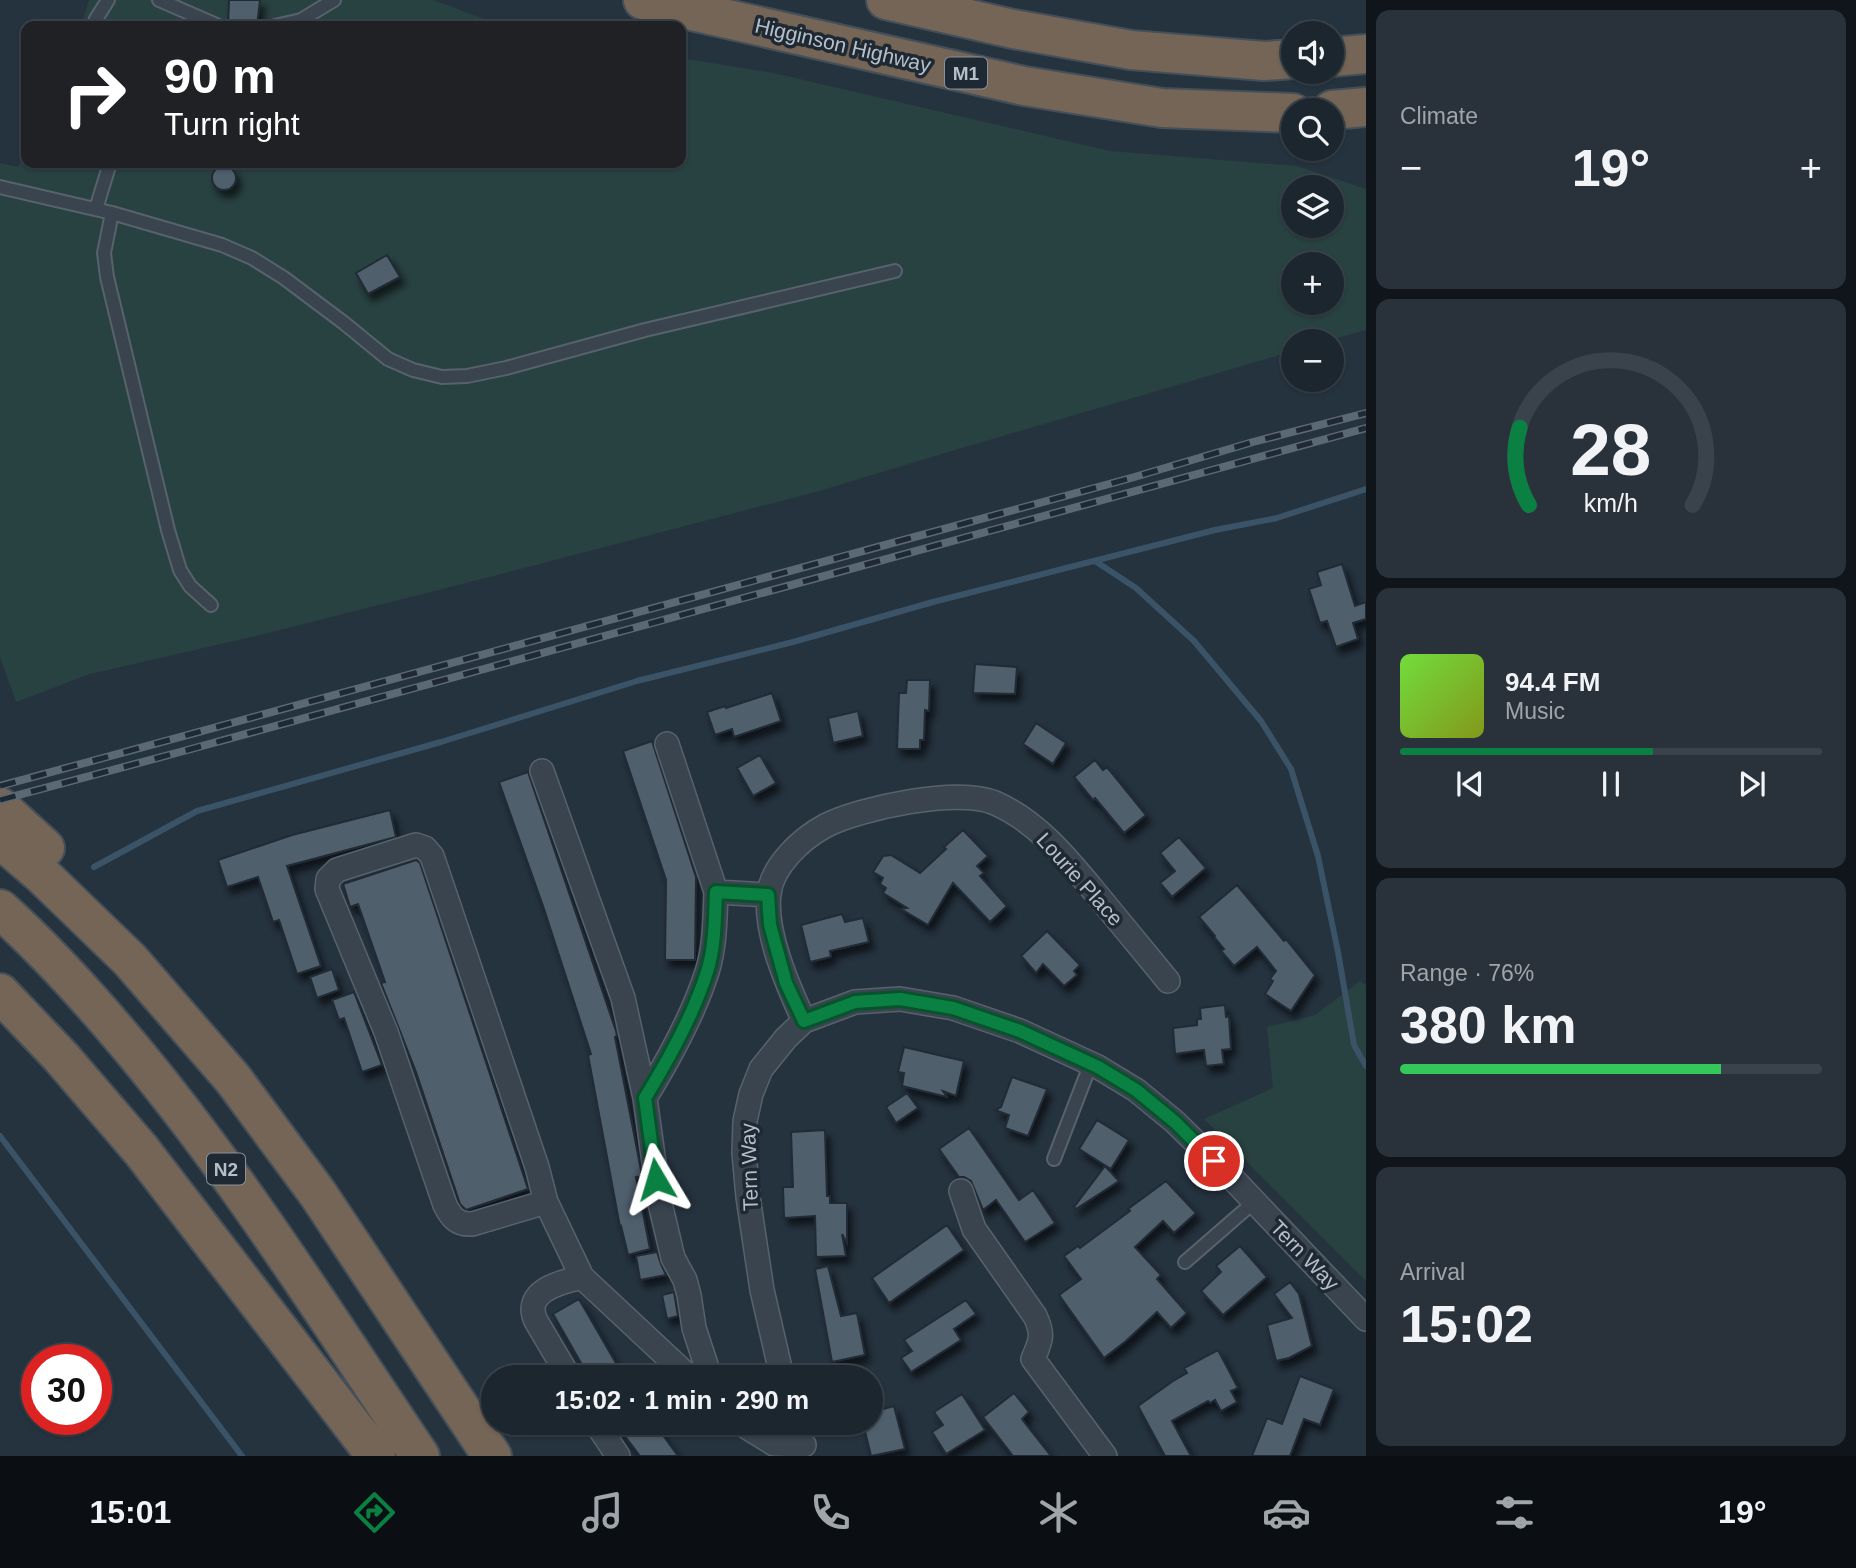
<!DOCTYPE html>
<html lang="en">
<head>
<meta charset="utf-8">
<style>
	:root { --surface:#1c262f; --page:#29323b; --text:#f1f3f6; --muted:#a0a5aa; --line:#3a434b; --accent:#0b8043 }
	body { margin:0; font-family:Arial,sans-serif; background:var(--page); color:var(--text); height:100vh; display:flex; flex-direction:column; font-size:26px; white-space:nowrap }
	* { box-sizing:border-box; margin:0 }
	p { font-size:23px; color:var(--muted) }
	.icon { flex:none; width:38px; height:38px; fill:none; stroke:currentColor; stroke-width:2; stroke-linecap:round; stroke-linejoin:round }
	.map { position:relative; flex:1; overflow:hidden }
	.side { display:flex; flex-direction:column; gap:10px; padding:10px; background:#0f151a; width:490px }
	.side>* { flex:none }
	.guide { position:absolute; left:21px; top:21px; width:665px; height:147px; border-radius:14px; box-shadow:0 2px 5px #0004,0 0 0 2px var(--line); background:#202124; color:#fff; overflow:hidden }
	.fabs { position:absolute; left:1281px; top:21px; display:grid; gap:14px }
	.fabs a { display:grid; place-items:center; width:63px; height:63px; border-radius:50%; background:var(--surface); box-shadow:0 2px 5px #0004,0 0 0 2px var(--line); font-size:35px }
	.speed { position:absolute; left:21px; top:1344px; display:flex; gap:14px; font-size:35px; font-weight:700; text-align:center }
	.speed>* { display:grid; place-content:center; width:91px; height:91px; border-radius:50%; background:var(--surface); box-shadow:0 2px 5px #0004,0 0 0 2px var(--line); line-height:1 }
	.speed .limit { border:10px solid #d22; background:#fff; color:#111 }
	.pin { position:absolute; display:grid; place-items:center; width:60px; height:60px; color:#fff; margin:-30px; border:4px solid #fff; border-radius:50%; box-shadow:0 2px 7px #0007 }
	.me { position:absolute; width:77px; margin:-38px; rotate:353deg; stroke-linejoin:round; filter:drop-shadow(0 0 5px #0008) }
	.turn { display:flex; align-items:center; gap:24px; height:147px; padding:0 28px; font-size:32px }
	.turn .icon { width:91px; height:91px; stroke-width:2.5 }
	.turn b { display:block; font-size:49px; line-height:60px }
	.big { font-size:52px; font-weight:700; line-height:1.1 }
	.side .tile { flex:1; display:flex; flex-direction:column; justify-content:center; gap:10px; min-width:0; padding:0 24px; border-radius:14px; background:var(--page) }
	.side .dial { align-items:center; gap:0 }
	.dial svg { height:182px; overflow:visible; fill:none; stroke:var(--line); stroke-width:7; stroke-linecap:round; text-anchor:middle }
	.dial text { fill:var(--text); stroke:none }
	.song { display:flex; align-items:center; gap:21px }
	.cover { width:84px; height:84px; border-radius:10px; background:linear-gradient(135deg,hsl(100 70% 55%),hsl(70 70% 35%)) }
	.played { height:7px; border-radius:4px; background:linear-gradient(90deg,var(--accent) 60%,var(--line) 60%) }
	.keys { display:flex; justify-content:space-around; direction:ltr }
	.heat { display:flex; justify-content:space-between; align-items:center; font-size:38px; direction:ltr }
	.charge { height:10px; border-radius:5px; background:linear-gradient(90deg,#34c759 76%,var(--line) 0) }
	.trip { position:absolute; left:481px; top:1365px; width:402px; height:70px; border-radius:35px; background:var(--surface); box-shadow:0 2px 5px #0004,0 0 0 2px var(--line); font-weight:700; line-height:70px; text-align:center }
	.tabs { display:flex; height:112px; justify-content:space-around; align-items:center; background:#0b0f13; color:var(--muted) }
	.tabs .icon { width:49px; height:49px }
	.tabs .active { color:var(--accent) }
	.tabs b { font-size:32px; color:var(--text) }
	main { display:flex; flex:1; min-height:0 }
	.map>svg:first-child { display:block }
	.green { fill:#284141; fill-rule:evenodd }
	.lines { fill:none; stroke-linecap:round; stroke-linejoin:round }
	.stream { stroke:#3b5367; stroke-width:6 }
	.building { fill:#505e6c; stroke:#202b36; stroke-width:2; filter:url(#shadow) }
	.lane-casing { stroke:#57626c; stroke-width:16 }
	.street-casing { stroke:#57626c; stroke-width:26 }
	.highway-casing { stroke:#444f59; stroke-width:42 }
	.lane { stroke:#39444f; stroke-width:12 }
	.street { stroke:#39444f; stroke-width:23 }
	.highway { stroke:#746556; stroke-width:38 }
	.rail-casing { stroke:#5b6975; stroke-width:8 }
	.rail { stroke:#1e2934; stroke-width:5; stroke-dasharray:16; stroke-linecap:butt }
	.route-casing { stroke:#07532c; stroke-width:18 }
	.route { stroke:#0b8043; stroke-width:12 }
	.labels { text-anchor:middle; dominant-baseline:central; stroke-width:7; stroke-linejoin:round; paint-order:stroke }
	.shield { fill:#1e2934; stroke:#88929c; stroke-width:2 }
	.shield-label { font-size:19px; font-weight:bold; fill:#b5bfc9 }
	.street-label { font-size:21px; fill:#b5bfc9; stroke:#1e2934 }
</style>
</head>
<body>
<main>
<div class="map">
<svg width="1366" height="1456" viewBox="0 0 1366 1456">
	<defs>
		<filter id="shadow"><feDropShadow dx="4.5" dy="7" stdDeviation="3.5" flood-color="#0009"/></filter>
	</defs>
	<rect width="100%" height="100%" fill="#25333f"/>
	<path class="green" d="M89,0H434L502,26H81Z
		M681,58L774,73L1110,151L1297,166L1366,189V330L1326,341H1293V351L955,450L819,491L478,580L260,635L90,674L16,702L0,657V163L19,167L26,112V163H681ZM1293,187H1332V226H1293ZM1293,264H1332V303H1293Z
		M1360,981L1366,985V1281L1204,1119L1273,1088L1267,1027L1315,1015Z"/>
	<g class="lines">
		<path class="stream" d="M1095,561L1136,588L1194,641L1261,721L1291,769L1318,856L1338,952L1354,1045L1366,1066
			M94,867L197,811L441,742L637,681L793,642L933,602L1215,530L1277,518L1366,489
			M0,1136L242,1456"/>
	</g>
	<path class="building" d="M229,0H260L257,26H228Z
		M212 178a12 12 0 1 1 24 0a12 12 0 1 1-24 0Z
		M387,255L400,277L368,294L356,273Z
		M1342,564L1355,606L1366,602V619L1353,623L1358,639L1336,647L1327,621L1320,623L1309,589L1321,585L1317,572Z
		M975,664L1017,667L1015,694L973,693Z
		M907,680H930L929,711L925,710L924,740H920V749H897L899,693H906Z
		M772,693L781,721L734,737L732,729L715,735L707,712L725,706L726,708Z
		M858,711L863,736L833,743L828,718Z
		M1036,723L1066,743L1053,764L1023,744Z
		M652,741L696,877L695,960H665L666,880L623,751Z
		M760,755L776,783L753,796L737,768Z
		M1095,760L1103,770L1107,767L1146,815L1124,833L1095,798L1093,800L1074,777Z
		M528,772L616,1031L617,1036L615,1037L641,1170L642,1176L636,1177L650,1249L628,1255L621,1226L620,1227L588,1055L591,1054L543,906L499,782Z
		M390,810L396,837L287,866L321,966L297,974L279,920L273,922L258,877L227,887L218,860L292,835Z
		M963,830L988,856L977,866L984,873L980,876L1007,906L990,922L953,883L928,925L901,909L907,908L883,893L886,888L880,884L883,878L873,872L883,856L891,855L920,873L946,849L944,847Z
		M1179,837L1206,868L1172,897L1160,883L1175,871L1160,853Z
		M416,860L420,863L528,1189L466,1210L460,1204L416,1072L381,983L385,982L358,904L350,907L343,884Z
		M1237,885L1284,941L1286,939L1315,975L1291,1011L1265,994L1273,981L1270,979L1276,971L1257,947L1234,966L1221,951L1224,949L1214,937L1215,936L1199,917Z
		M842,914L845,922L863,918L869,942L830,951L831,957L810,962L801,925Z
		M1047,931L1080,965L1074,971L1077,975L1064,986L1043,964L1036,973L1021,956Z
		M332,969L339,990L317,998L310,977Z
		M354,992L382,1065L362,1072L344,1018L339,1020L332,1000Z
		M1225,1005L1226,1017L1229,1016L1231,1049L1222,1050L1224,1064L1206,1066L1204,1050L1175,1054L1173,1028L1197,1025V1019H1201L1200,1008Z
		M904,1047L964,1061L956,1096L943,1091L947,1097L902,1086L904,1073L898,1072Z
		M1012,1077L1047,1089L1028,1136L1005,1128L1009,1115L995,1110L1001,1107Z
		M907,1093L918,1108L896,1123L886,1107Z
		M1097,1120L1129,1140L1111,1169L1079,1149Z
		M969,1128L1019,1200L1033,1190L1055,1223L1025,1242L996,1200L983,1210L971,1181L964,1177H959L939,1149Z
		M825,1130L827,1196H830V1203H847V1243L842,1234L846,1256L816,1257L815,1216L784,1218L783,1187H793L791,1132Z
		M1105,1166L1119,1181L1076,1209L1074,1207Z
		M1166,1181L1196,1213L1174,1233L1163,1221L1135,1247L1161,1275L1157,1279L1187,1313L1171,1328L1157,1312L1126,1341L1104,1358L1059,1295L1081,1279L1064,1256L1078,1246L1080,1248L1130,1211L1128,1209Z
		M947,1225L964,1250L889,1303L872,1278Z
		M1240,1246L1267,1277L1223,1315L1201,1291L1221,1272L1216,1266Z
		M657,1252L661,1264L666,1275L640,1280L636,1256Z
		M828,1266L841,1316L857,1313L865,1355L832,1362L815,1269Z
		M1290,1282L1299,1294L1312,1346L1289,1358L1276,1361L1267,1325L1292,1318L1274,1294Z
		M674,1292L678,1316L667,1319L662,1295Z
		M579,1299L624,1377H589L553,1314Z
		M966,1300L976,1314L954,1329L961,1340L911,1372L901,1358L912,1351L904,1340Z
		M1218,1350L1238,1388L1231,1391L1237,1402L1221,1411L1215,1400L1210,1403L1208,1401L1172,1421L1191,1456H1165L1138,1406L1173,1381L1187,1373L1184,1368Z
		M1300,1376L1334,1389L1320,1425L1304,1419L1290,1456H1252L1267,1418L1282,1424Z
		M1014,1393L1029,1412L1022,1419L1051,1456H1013L983,1417Z
		M962,1394L985,1430L946,1454L932,1432L943,1425L934,1412Z
		M894,1406L905,1449L871,1456L863,1423H872V1412Z
		M615,1423H654L678,1456H640Z"/>
	<g class="lines">
		<g class="lane-casing">
			<path id="lane" d="M159,0L219,26
				M94,26L96,19L108,0
				M275,26L301,20L334,0
				M0,187L112,213L222,245L252,258L284,278L344,323L388,359L413,370L442,377L467,376L506,368L645,330L895,271
				M96,209L110,163
				M112,213L104,253L107,277L168,530L180,570L190,586L211,605
				M1054,1159L1091,1063
				M1185,1262L1254,1202"/>
		</g>
		<g class="street-casing">
			<path id="street" d="M667,744L716,892
				M542,771L623,998L645,1098
				M804,1021C788,986 764,932 769,894C772,866 801,839 825,826C860,808 958,787 995,803C1041,823 1073,866 1104,903C1125,929 1147,955 1168,981
				M961,1191L974,1229L1035,1316C1044,1335 1041,1340 1033,1359L1105,1456
				M546,1202L537,1167L432,856L425,848L416,845L337,870L328,879L327,889L386,1032L445,1205C451,1217 457,1225 472,1224L546,1202L582,1277L689,1377
				M569,1377L536,1321C522,1291 561,1282 582,1277
				M710,1377L694,1328L689,1295L685,1280L673,1258L659,1199L645,1098C669,1059 693,1016 707,972C715,947 715,918 716,892L768,895
				M782,1377L762,1290L748,1197L744,1153L745,1121L751,1094L761,1069L786,1038L804,1021L855,1002L900,999L953,1008L1020,1031L1098,1067L1136,1090L1175,1122L1234,1180L1366,1319
				M596,1423L618,1456
				M740,1423L774,1444L804,1445"/>
		</g>
		<g class="highway-casing">
			<path id="highway" d="M643,0L1024,86L1162,108L1293,113
				M886,0L1013,29L1131,50L1264,61L1293,59
				M1332,57L1366,54
				M1332,110L1366,107
				M0,807L45,848
				M0,839L41,874L130,960L233,1079L318,1194L492,1456
				M0,909C48,952 90,999 131,1048C238,1176 327,1318 420,1456
				M0,993L61,1057L141,1150L376,1456"/>
		</g>
		<use href="#lane" class="lane"/>
		<use href="#street" class="street"/>
		<use href="#highway" class="highway"/>
		<g class="rail-casing">
			<path id="rail" d="M0,786L1131,478L1253,442L1366,413
				M0,800L180,752L1366,428"/>
		</g>
		<use href="#rail" class="rail"/>
	</g>
	<g class="lines">
		<g class="route-casing">
			<path id="route" d="M656,1179L645,1098C669,1059 693,1016 707,972C715,947 715,918 716,892L768,895L770,925L786,983L804,1021L855,1002L900,999L953,1008L1020,1031L1098,1067L1136,1090L1175,1122L1214,1161"/>
		</g>
		<use href="#route" class="route"/>
	</g>
	<g class="labels">
		<g class="shield">
			<rect x="945" y="57.5" width="42" height="31" rx="5"/>
			<rect x="207" y="1153.5" width="38" height="31" rx="5"/>
		</g>
		<g class="shield-label">
			<text x="966" y="73">M1</text>
			<text x="226" y="1169">N2</text>
		</g>
		<g class="street-label">
			<text transform="translate(843 45) rotate(13)">Higginson Highway</text>
			<text transform="translate(1080 879) rotate(48)">Lourie Place</text>
			<text transform="translate(749 1167) rotate(-92)">Tern Way</text>
			<text transform="translate(1305 1255) rotate(46)">Tern Way</text>
		</g>
	</g>
</svg>
<div class="fabs">
<a><svg class="icon" aria-label="sound" viewBox="0 0 24 24"><path d="M4 9h4l5-4v14l-5-4H4zM17 9q2 3 0 6"/></svg></a>
<a><svg class="icon" aria-label="search" viewBox="0 0 24 24"><circle cx="10" cy="10" r="6"/><path d="M15 15l6 6"/></svg></a>
<a><svg class="icon" aria-label="layers" viewBox="0 0 24 24"><path d="M12 4l9 5-9 5-9-5zM3 14l9 5 9-5"/></svg></a>
<a>+</a>
<a>−</a>
</div>
<div class="speed"><div class="limit">30</div></div>
<div class="pin" style="left:1214px;top:1161px;background:#d93025"><svg class="icon" aria-label="arrive" viewBox="0 0 24 24"><path d="M6 21V4h12l-3 4 3 4H6"/></svg></div>
<svg class="me" style="left:656px;top:1179px" viewBox="-20 -20 40 40"><path d="M0-17L14 15 0 8-14 15z" fill="#0b8043" stroke="#fff" stroke-width="4"/></svg>
<div class="trip">15:02 · 1 min · 290 m</div>
<div class="guide">
<div class="turn"><svg class="icon" aria-label="right" viewBox="0 0 24 24"><path d="M7 20v-9h11M14 6l5 5-5 5"/></svg><div><b>90 m</b>Turn right</div></div>
</div>
</div>
<section class="side">
<div class="tile"><p>Climate</p>
<div class="heat"><a>−</a><b class="big">19°</b><a>+</a></div>
</div>
<div class="tile dial"><svg viewBox="0 0 100 80">
<path d="M14 69A42 42 0 1 1 86 69"/>
<path d="M14 69A42 42 0 0 1 10 35" stroke="#0b8043"/>
<text x="50" y="56" font-size="32" font-weight="700">28</text>
<text x="50" y="72" font-size="11">km/h</text>
</svg></div>
<div class="tile">
<div class="song"><i class="cover"></i><div><b>94.4 FM</b><p>Music</p></div></div>
<div class="played"></div>
<div class="keys"><svg class="icon" aria-label="previous" viewBox="0 0 24 24"><path d="M18 5L8 12l10 7zM5 5v14"/></svg><svg class="icon" aria-label="pause" viewBox="0 0 24 24"><path d="M8 5v14M16 5v14"/></svg><svg class="icon" aria-label="next" viewBox="0 0 24 24"><path d="M6 5l10 7-10 7zM19 5v14"/></svg></div>
</div>
<div class="tile"><p>Range · 76%</p><b class="big">380 km</b><div class="charge"></div></div>
<div class="tile"><p>Arrival</p><b class="big">15:02</b></div>
</section>
</main>
<nav class="tabs">
<b>15:01</b>
<svg class="icon active" aria-label="directions" viewBox="0 0 24 24"><path d="M12 3l9 9-9 9-9-9zM9 14v-3h6M13 9l2 2-2 2"/></svg>
<svg class="icon" aria-label="music" viewBox="0 0 24 24"><path d="M9 18V5l10-2v13"/><circle cx="6" cy="18" r="3"/><circle cx="16" cy="16" r="3"/></svg>
<svg class="icon" aria-label="phone" viewBox="0 0 24 24"><path d="M5 4h4l2 5-3 2q2 4 5 5l2-3 5 2v4C11 20 4 13 5 4z"/></svg>
<svg class="icon" aria-label="climate" viewBox="0 0 24 24"><path d="M12 3v18M4 7l16 10M4 17L20 7"/></svg>
<svg class="icon" aria-label="car" viewBox="0 0 24 24"><path d="M5 17H2v-5l4-1 3-4h7l3 4 3 1v5h-3M9 17h6M6 11h13"/><circle cx="7" cy="17" r="2"/><circle cx="17" cy="17" r="2"/></svg>
<svg class="icon" aria-label="filters" viewBox="0 0 24 24"><path d="M4 7h16M4 17h16"/><circle cx="9" cy="7" r="2"/><circle cx="15" cy="17" r="2"/></svg>
<b>19°</b>
</nav>
</body>
</html>
